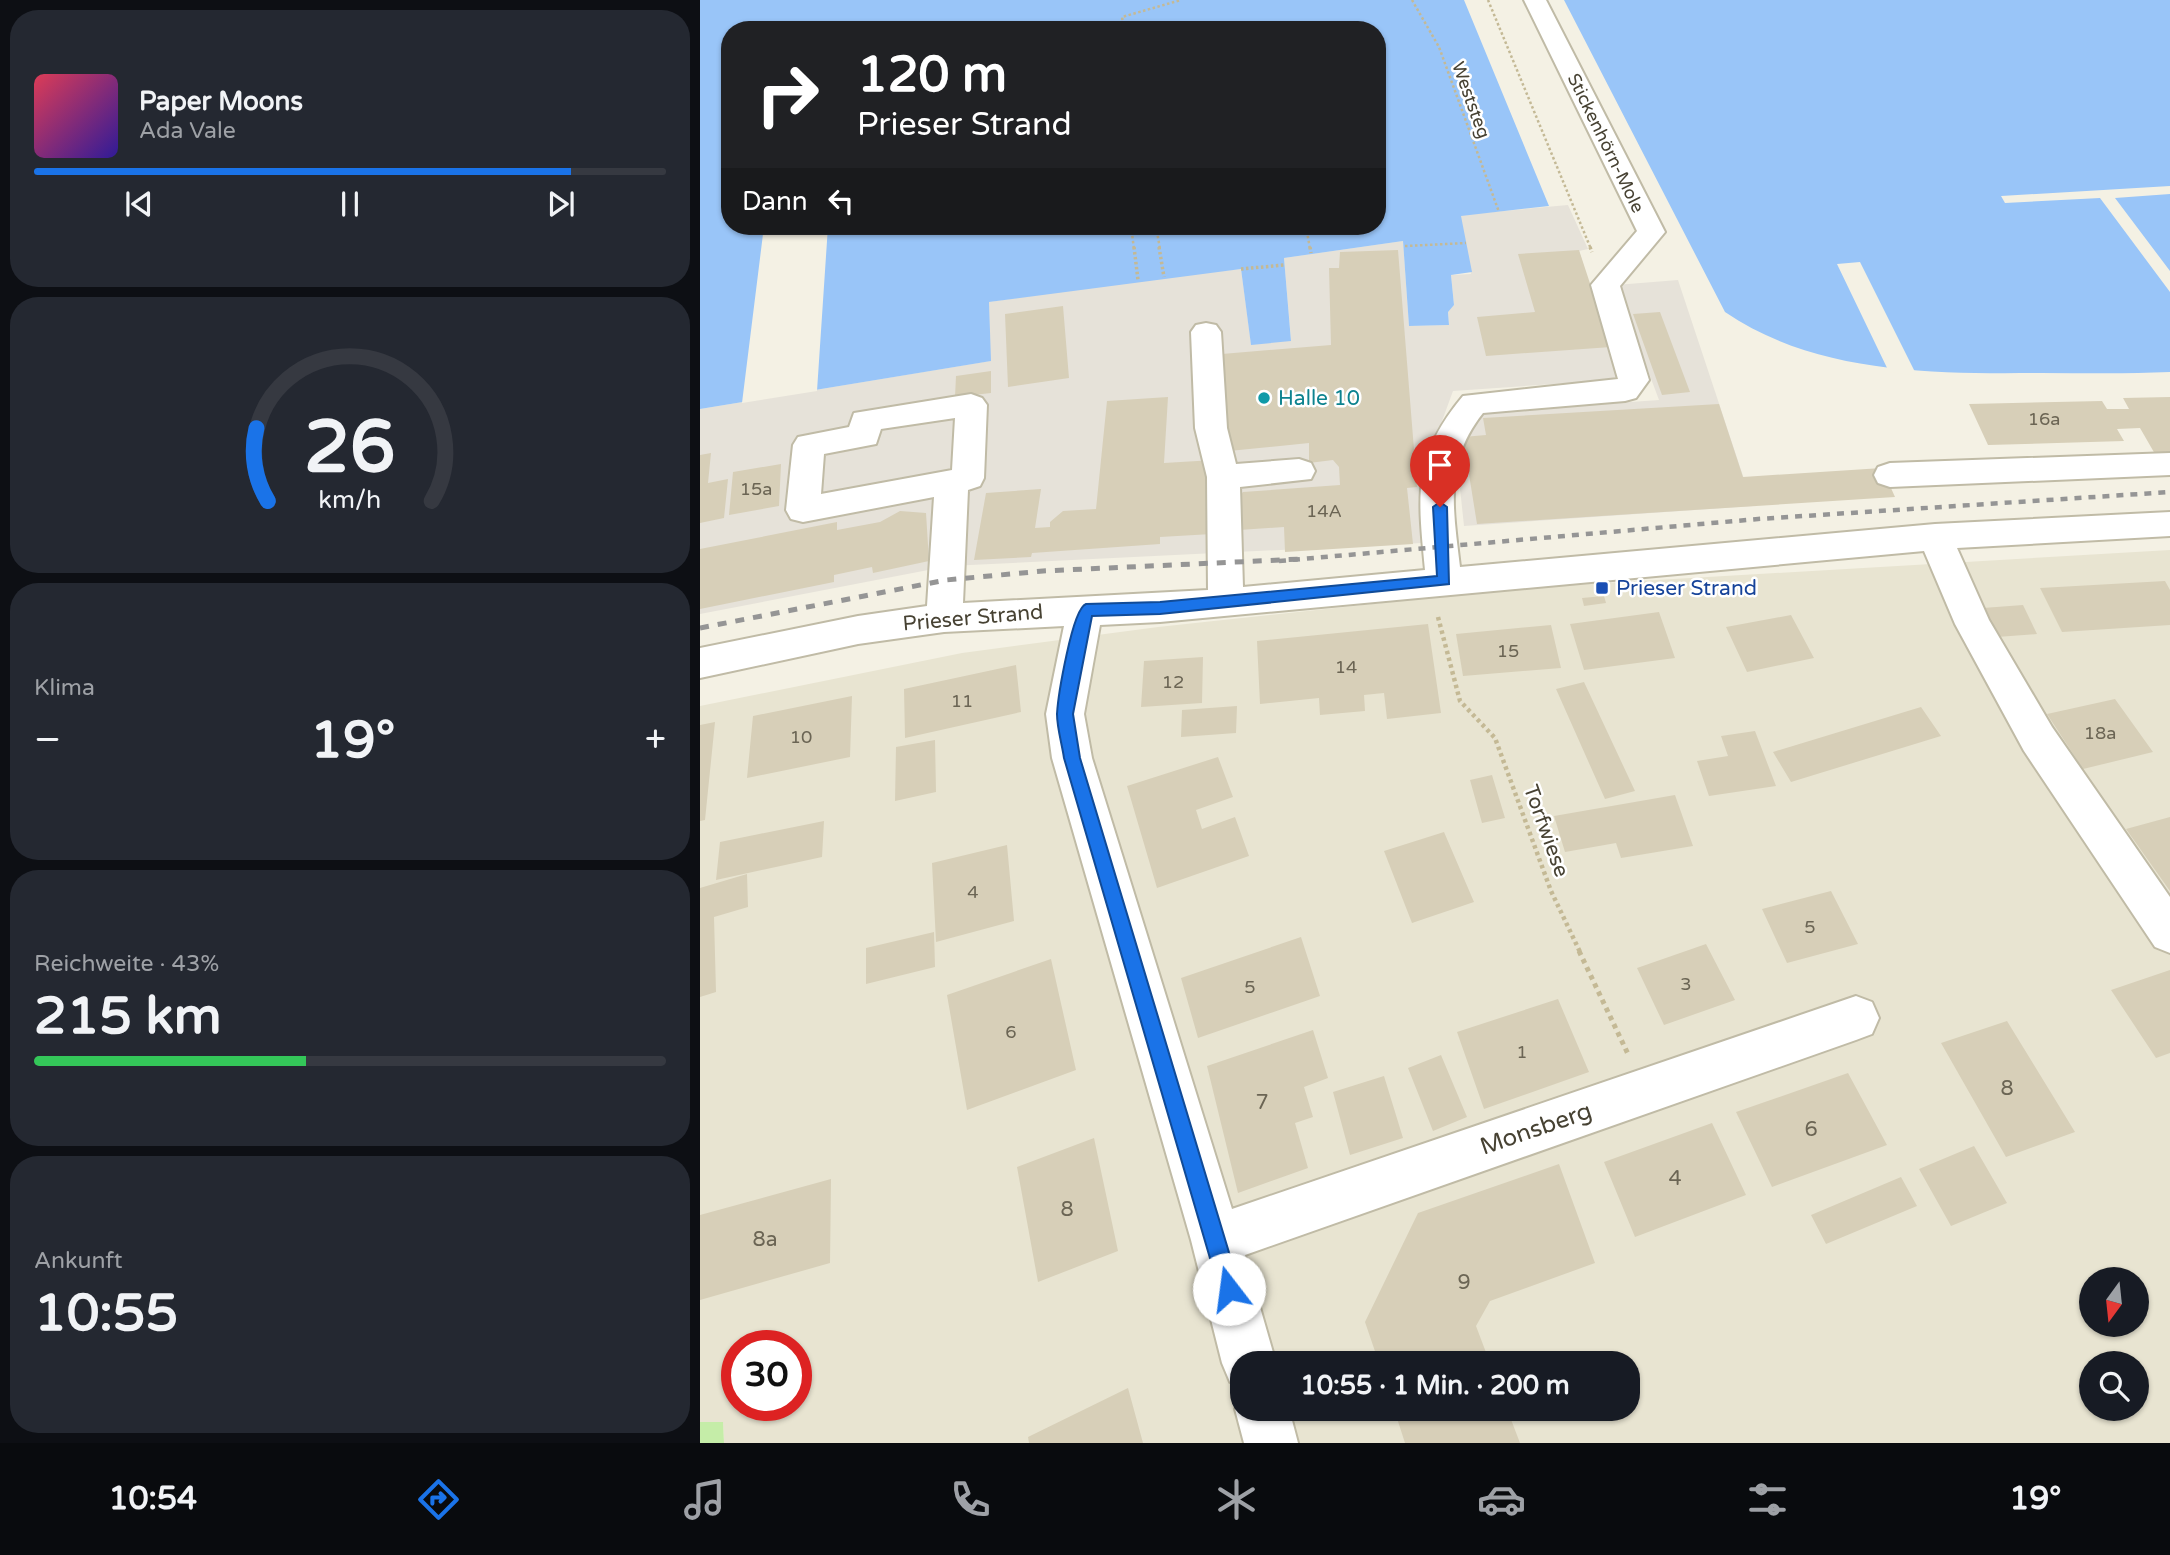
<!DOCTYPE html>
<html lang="de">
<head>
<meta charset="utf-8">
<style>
	:root { --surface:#171b24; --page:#242831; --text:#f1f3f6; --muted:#9ea1a6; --line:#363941; --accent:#1a73e8 }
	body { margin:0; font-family:"Varela Round",sans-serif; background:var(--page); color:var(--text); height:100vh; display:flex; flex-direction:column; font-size:26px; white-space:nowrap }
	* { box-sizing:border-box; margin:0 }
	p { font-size:23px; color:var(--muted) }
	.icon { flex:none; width:38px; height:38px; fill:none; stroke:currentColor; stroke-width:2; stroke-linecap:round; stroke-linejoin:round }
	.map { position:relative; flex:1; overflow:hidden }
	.details { display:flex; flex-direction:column; gap:10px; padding:10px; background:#0d0f14; width:700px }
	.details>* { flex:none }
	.guide { position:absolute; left:21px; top:21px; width:665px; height:214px; border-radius:28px; box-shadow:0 2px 5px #0004; background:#202124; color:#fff; overflow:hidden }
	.needle { width:46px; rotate:195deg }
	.controls { position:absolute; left:1379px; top:1267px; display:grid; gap:14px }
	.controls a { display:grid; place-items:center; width:70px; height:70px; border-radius:50%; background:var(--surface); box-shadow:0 2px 5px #0004; font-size:35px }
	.speed { position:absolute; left:21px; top:1330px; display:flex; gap:14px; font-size:35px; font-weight:700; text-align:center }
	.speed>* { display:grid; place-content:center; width:91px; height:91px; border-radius:50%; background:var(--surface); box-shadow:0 2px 5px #0004; line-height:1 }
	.speed .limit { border:10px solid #d22; background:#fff; color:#111 }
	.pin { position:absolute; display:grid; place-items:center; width:60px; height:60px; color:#fff; margin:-72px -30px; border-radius:50% 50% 50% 0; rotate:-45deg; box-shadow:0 0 7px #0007 }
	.pin .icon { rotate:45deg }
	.me { position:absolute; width:77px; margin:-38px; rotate:345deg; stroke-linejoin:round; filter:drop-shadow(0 0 5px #0008) }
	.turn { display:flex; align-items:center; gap:24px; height:147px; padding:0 21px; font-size:32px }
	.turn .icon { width:91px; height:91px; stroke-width:2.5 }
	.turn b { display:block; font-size:49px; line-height:60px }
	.then { display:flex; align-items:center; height:66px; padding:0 21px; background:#0003; gap:14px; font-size:26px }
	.big { font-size:52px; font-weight:700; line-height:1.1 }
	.details .widget { flex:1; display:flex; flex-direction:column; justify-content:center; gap:10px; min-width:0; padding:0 24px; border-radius:28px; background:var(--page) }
	.details .dial { align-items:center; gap:0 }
	.dial svg { height:182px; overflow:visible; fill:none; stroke:var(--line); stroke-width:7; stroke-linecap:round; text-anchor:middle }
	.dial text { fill:var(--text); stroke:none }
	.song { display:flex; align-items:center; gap:21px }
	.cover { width:84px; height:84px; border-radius:10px; background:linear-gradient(135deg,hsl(350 70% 55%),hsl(250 70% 35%)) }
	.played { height:7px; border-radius:4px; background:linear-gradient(90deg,var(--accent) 85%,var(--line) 85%) }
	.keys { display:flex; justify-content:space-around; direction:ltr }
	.heat { display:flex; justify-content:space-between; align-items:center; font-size:38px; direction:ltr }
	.charge { height:10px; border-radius:5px; background:linear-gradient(90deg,#34c759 43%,var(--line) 0) }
	.trip { position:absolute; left:530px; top:1351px; width:410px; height:70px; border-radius:28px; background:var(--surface); box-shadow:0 2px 5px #0004; font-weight:700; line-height:70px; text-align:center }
	.dock { display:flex; height:112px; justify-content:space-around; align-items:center; background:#090b0e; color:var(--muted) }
	.dock .icon { width:49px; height:49px }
	.dock .active { color:var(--accent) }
	.dock b { font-size:32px; color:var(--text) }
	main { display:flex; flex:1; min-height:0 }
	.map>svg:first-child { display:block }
	.residential { fill:#e8e4d1; fill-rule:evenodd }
	.industrial { fill:#e6e2d9 }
	.green { fill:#c5eda8 }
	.water { fill:#99c5f8; fill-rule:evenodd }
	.pier { fill:#f4f1e4 }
	.building { fill:#d7cfb8 }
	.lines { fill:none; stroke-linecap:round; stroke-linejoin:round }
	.minor-casing { stroke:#c0bba6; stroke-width:4 }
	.path-far3 { stroke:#c4b995; stroke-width:2.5; stroke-dasharray:2.5 2.5; stroke-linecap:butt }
	.path-far2 { stroke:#c4b995; stroke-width:3.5; stroke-dasharray:2.5 2.5; stroke-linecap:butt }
	.path-far1 { stroke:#c4b995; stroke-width:4.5; stroke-dasharray:3.5 3.5; stroke-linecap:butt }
	.path { stroke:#c4b995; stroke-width:5; stroke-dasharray:4.5 4.5; stroke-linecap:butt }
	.minor { fill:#fff; fill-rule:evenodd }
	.rail-far1 { stroke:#959595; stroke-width:4.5; stroke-dasharray:7 7; stroke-linecap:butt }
	.rail { stroke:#959595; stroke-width:5; stroke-dasharray:9 9; stroke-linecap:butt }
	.route { fill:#1a73e8; stroke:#114b97; stroke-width:2 }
	.culture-dot { fill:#0f9aa8; stroke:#fff; stroke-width:2.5 }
	.transit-dot { fill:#1a4fb4; stroke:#fff; stroke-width:2.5 }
	.labels { text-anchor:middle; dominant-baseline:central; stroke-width:5; stroke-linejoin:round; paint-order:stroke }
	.far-street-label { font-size:18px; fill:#474233; stroke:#fff }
	.number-label { font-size:18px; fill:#6b6554 }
	.culture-label { font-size:21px; fill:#0d838f; stroke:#fff; text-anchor:start }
	.transit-label { font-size:21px; fill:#164399; stroke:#fff; text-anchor:start }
	.street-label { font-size:21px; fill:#474233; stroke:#fff }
	.near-number-label { font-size:21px; fill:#6b6554 }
	.near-street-label { font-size:24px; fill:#474233; stroke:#fff }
</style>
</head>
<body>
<main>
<section class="details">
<div class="widget">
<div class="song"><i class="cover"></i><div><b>Paper Moons</b><p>Ada Vale</p></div></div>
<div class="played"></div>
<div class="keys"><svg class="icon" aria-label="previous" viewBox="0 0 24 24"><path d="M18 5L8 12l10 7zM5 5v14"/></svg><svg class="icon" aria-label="pause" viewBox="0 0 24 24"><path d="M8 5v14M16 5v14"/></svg><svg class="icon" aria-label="next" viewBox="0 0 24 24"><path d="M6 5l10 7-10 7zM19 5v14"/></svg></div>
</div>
<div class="widget dial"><svg viewBox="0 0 100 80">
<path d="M14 69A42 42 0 1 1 86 69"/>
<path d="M14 69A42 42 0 0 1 9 37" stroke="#1a73e8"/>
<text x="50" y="56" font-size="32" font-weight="700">26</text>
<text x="50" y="72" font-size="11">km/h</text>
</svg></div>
<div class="widget"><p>Klima</p>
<div class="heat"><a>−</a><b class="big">19°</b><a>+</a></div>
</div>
<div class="widget"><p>Reichweite · 43%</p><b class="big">215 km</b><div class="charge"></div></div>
<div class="widget"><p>Ankunft</p><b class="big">10:55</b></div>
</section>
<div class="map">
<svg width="1470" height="1443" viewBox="0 0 1470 1443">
	<rect width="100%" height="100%" fill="#f4f1e4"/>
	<path class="residential" d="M1470,550V1443H24L23,1422H0V706L262,653L458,627L821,588ZM1391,1279H1437V1325H1391ZM37,1346H96V1405H37ZM542,1363H928V1409H542ZM1391,1363H1437V1409H1391Z"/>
	<path class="industrial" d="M868,205L888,249L879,251L918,376L912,380L753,391L735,440L722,543L249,566L0,614V409L290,361L289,302L452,278L541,269L551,344L591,340L584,258L703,241L709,326L749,325L748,311L754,305L751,275L771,274L760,215Z
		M978,280L1053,506L764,526L755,441L773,420L788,412L959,400L916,285Z"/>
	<path class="green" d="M0,1422H23L24,1443H0Z"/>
	<path class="water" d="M0,0H764L849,206L761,216L772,272L751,275L754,305L748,312L749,325L709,326L703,241L584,258L591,341L551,345L541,269L289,302L291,361L0,409ZM30,30H677V226H30Z
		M864,0H1470V372C1427,374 1384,373 1341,373C1234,374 1116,374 1025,312Z"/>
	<path class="pier" d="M1470,186V194L1415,198L1470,271V292L1400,198L1305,203L1301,196Z
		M64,226H128L117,391L42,403Z
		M1160,262L1217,376L1189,372L1137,264Z"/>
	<path class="building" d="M698,250L717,487L707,488L713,544L585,552L584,527L539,530L540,495L543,492L640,485L639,467L633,460L609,463V443L529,451L522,354L631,345L629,268H639L640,252Z
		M879,250L911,347L786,356L777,317L835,312L818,254Z
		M363,306L369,378L308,387L305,314Z
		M960,312L990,392L962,395L933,314Z
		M291,371V393L255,397L256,376Z
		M468,397L464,463L514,460L512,534L460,537V544L332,553L331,557L274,560L286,493L341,489L335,528L350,527V522L363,511L396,509L407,401Z
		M1470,397V453L1455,454L1440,428L1417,429L1424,441L1288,445L1269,404L1402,401L1407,409H1429L1423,398Z
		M1019,404L1043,477L1182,468L1195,497L777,524L763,437L786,435L783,418Z
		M11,453L8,483L28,479L24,518L0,523V455Z
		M81,464L79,506L29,515L33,472Z
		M200,511L226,513L229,561L173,573L172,567L134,575V582L0,609V549L137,522V530L180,522Z
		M1465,581L1470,590V625L1362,632L1340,588Z
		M904,596L906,603L884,606L882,598Z
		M1323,605L1337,634L1297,637L1283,608Z
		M959,612L975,658L884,670L870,624Z
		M1091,615L1114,658L1047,672L1026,627Z
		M728,624L741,713L687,719L684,693L664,695L665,711L620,715L619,698L560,704L557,641Z
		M851,625L861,668L763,676L756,634Z
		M503,657L502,703L441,707L444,661Z
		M316,665L321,712L205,738L204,689Z
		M884,682L935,791L905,799L856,689Z
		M152,696L150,757L47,778L53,716Z
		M1415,699L1453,752L1383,769L1347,714Z
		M537,706L536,733L481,737L482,710Z
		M1221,707L1241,736L1091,782L1073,752Z
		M15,722L5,820L0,821V725Z
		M1055,731L1076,786L1009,796L997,761L1028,756L1021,736Z
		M235,740L236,792L195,801L196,747Z
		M518,757L533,797L496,810L502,829L535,817L549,856L457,888L427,786Z
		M792,775L805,818L782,823L770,780Z
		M975,795L993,846L921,858L916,843L865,852L854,816Z
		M1470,817V891L1426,829Z
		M124,821L122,857L16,880L20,842Z
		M744,832L774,902L712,923L684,851Z
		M307,845L314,921L236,942L232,863Z
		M47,874L48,907L14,917L16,992L0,997V888Z
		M1131,891L1158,944L1087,963L1062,909Z
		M234,932L235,967L166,984V948Z
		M601,937L620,996L498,1038L481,978Z
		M1006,944L1035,1000L964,1025L937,968Z
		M351,959L376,1070L267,1110L247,995Z
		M1470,970V1053L1456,1058L1411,990Z
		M858,999L889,1072L784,1109L757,1032Z
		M1307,1021L1375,1132L1306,1157L1241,1043Z
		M613,1030L628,1078L604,1087L613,1117L595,1123L608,1168L538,1193L507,1066Z
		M741,1055L767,1117L733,1131L708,1068Z
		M1148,1073L1187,1145L1072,1187L1036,1112Z
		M684,1076L703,1138L650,1155L633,1092Z
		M1012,1123L1046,1195L935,1237L904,1162Z
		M394,1138L418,1251L338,1282L317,1167Z
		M1274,1146L1307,1203L1251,1226L1219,1169Z
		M859,1164L895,1263L790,1301L776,1326L790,1363H679L665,1322L718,1213Z
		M1201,1177L1217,1206L1126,1244L1111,1215Z
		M131,1179L130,1263L0,1300V1215Z
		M428,1388L443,1443H329L328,1437Z
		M694,1409H807L820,1443H705Z"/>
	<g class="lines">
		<g class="minor-casing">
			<path id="minor" d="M824,0H846L965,232L920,286L949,380L936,398L925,401L783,413C744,462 753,508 760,567L1235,524L1470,512V536L1257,548L1289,620L1352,727L1470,897V953L1455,947L1324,751L1255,624L1224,551L460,622L400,625L384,714L392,758L532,1209L1156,996L1172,1002L1179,1018L1172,1034L1156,1040L545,1255L576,1363H542V1387L530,1382L522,1363L491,1240L352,758L346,714L364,626L244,632L158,644L0,678V648L158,616L227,606L234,497L103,522L91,519L86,510L93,445L98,437L149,427L154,413L271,394L282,398L287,405L284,478L280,486L268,490L263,603L508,590L507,477L495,428L491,332L496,325L506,323L516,325L521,332L527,428L536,464L599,459L611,463L615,471L611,479L540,487L543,587L725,570C718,495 712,457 763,396L918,379L891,285L937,231ZM255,418L252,470L121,494L124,454L176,444L181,429Z
				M1470,453V475L1190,487L1178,483L1174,475L1178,467L1190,463Z
				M542,1391V1409H589L598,1443H544L535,1409Z"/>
		</g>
		<path class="path-far3" d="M712,0L739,47L799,212
			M788,0L891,249
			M424,30L422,17L481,0
			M431,226L434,249
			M456,226L460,249
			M606,226L610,249
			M705,246L766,243"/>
		<path class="path-far2" d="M434,247L438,280
			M459,247L464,277
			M610,247L611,253
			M890,247L892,252
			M541,269L584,265"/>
		<path class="path-far1" d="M738,617L760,701L795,738L851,891L880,952"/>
		<path class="path" d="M879,951L928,1054"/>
		<use href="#minor" class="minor"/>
		<path class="rail-far1" d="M579,561L1058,519L1470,492"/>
		<path class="rail" d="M0,628L246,580L343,571L602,559"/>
	</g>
	<path class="route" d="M740,502L747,507L749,584L460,614L392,616L373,714L380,758L540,1289L537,1297L529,1300L522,1297L519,1289L364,758C362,744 357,728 357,714C358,697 372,609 386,604L460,602L737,576L733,507Z"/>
	<circle class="culture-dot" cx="564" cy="398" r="7"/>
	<rect class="transit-dot" x="895" y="581" width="14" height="14" rx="3.5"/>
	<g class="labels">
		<g class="far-street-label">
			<text transform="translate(771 100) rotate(70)">Weststeg</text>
			<text transform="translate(906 143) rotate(64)">Stickenhörn-Mole</text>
		</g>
		<g class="number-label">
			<text x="1344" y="419">16a</text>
			<text x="56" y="489">15a</text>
			<text x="624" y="511">14A</text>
			<text x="808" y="651">15</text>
			<text x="646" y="667">14</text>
			<text x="473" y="682">12</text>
			<text x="262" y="701">11</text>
			<text x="1400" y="733">18a</text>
			<text x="101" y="737">10</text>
			<text x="273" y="892">4</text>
			<text x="1110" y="927">5</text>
			<text x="986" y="984">3</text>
			<text x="550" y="987">5</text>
			<text x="311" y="1032">6</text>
			<text x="822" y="1052">1</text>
		</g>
		<g class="culture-label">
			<text x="578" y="398">Halle 10</text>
		</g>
		<g class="transit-label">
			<text x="916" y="588">Prieser Strand</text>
		</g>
		<g class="street-label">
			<text transform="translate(273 618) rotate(-5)">Prieser Strand</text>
			<text transform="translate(846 831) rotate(70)">Torfwiese</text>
		</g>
		<g class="near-number-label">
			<text x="1307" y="1088">8</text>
			<text x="562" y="1102">7</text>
			<text x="1111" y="1129">6</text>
			<text x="975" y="1178">4</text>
			<text x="367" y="1209">8</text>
			<text x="65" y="1239">8a</text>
			<text x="764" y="1282">9</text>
		</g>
		<g class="near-street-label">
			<text transform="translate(836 1129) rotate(-19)">Monsberg</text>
		</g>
	</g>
</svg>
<div class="controls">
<a><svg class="needle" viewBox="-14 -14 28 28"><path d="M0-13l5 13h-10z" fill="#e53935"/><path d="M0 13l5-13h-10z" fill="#9ea1a6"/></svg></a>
<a><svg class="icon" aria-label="search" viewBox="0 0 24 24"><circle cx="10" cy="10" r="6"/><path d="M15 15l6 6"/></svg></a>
</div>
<div class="speed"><div class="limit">30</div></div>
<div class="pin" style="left:740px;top:507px;background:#d93025"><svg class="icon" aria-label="arrive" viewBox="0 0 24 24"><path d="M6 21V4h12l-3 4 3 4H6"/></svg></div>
<svg class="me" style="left:529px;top:1289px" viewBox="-20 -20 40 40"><circle r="19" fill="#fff"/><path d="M0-13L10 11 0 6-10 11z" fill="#1a73e8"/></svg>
<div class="trip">10:55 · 1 Min. · 200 m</div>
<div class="guide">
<div class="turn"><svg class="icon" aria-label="right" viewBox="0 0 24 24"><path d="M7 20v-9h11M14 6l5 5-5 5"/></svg><div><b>120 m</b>Prieser Strand</div></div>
<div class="then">Dann<svg class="icon" aria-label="left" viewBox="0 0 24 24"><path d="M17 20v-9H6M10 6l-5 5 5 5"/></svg></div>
</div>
</div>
</main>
<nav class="dock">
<b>10:54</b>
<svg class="icon active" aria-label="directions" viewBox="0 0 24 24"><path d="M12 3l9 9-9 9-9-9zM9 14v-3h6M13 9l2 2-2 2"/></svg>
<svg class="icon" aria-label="music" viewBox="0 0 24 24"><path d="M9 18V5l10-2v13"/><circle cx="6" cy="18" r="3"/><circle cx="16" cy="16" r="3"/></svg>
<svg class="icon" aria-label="phone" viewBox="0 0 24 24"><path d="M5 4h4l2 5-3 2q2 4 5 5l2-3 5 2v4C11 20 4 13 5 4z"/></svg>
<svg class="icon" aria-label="climate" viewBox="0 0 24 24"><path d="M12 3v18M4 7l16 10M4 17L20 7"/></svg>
<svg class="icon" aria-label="car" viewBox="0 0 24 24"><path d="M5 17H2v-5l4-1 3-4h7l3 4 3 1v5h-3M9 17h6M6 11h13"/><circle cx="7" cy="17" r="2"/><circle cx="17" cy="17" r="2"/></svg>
<svg class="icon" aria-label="filters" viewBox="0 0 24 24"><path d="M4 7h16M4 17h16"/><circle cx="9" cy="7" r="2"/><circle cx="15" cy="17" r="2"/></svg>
<b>19°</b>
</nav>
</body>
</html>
